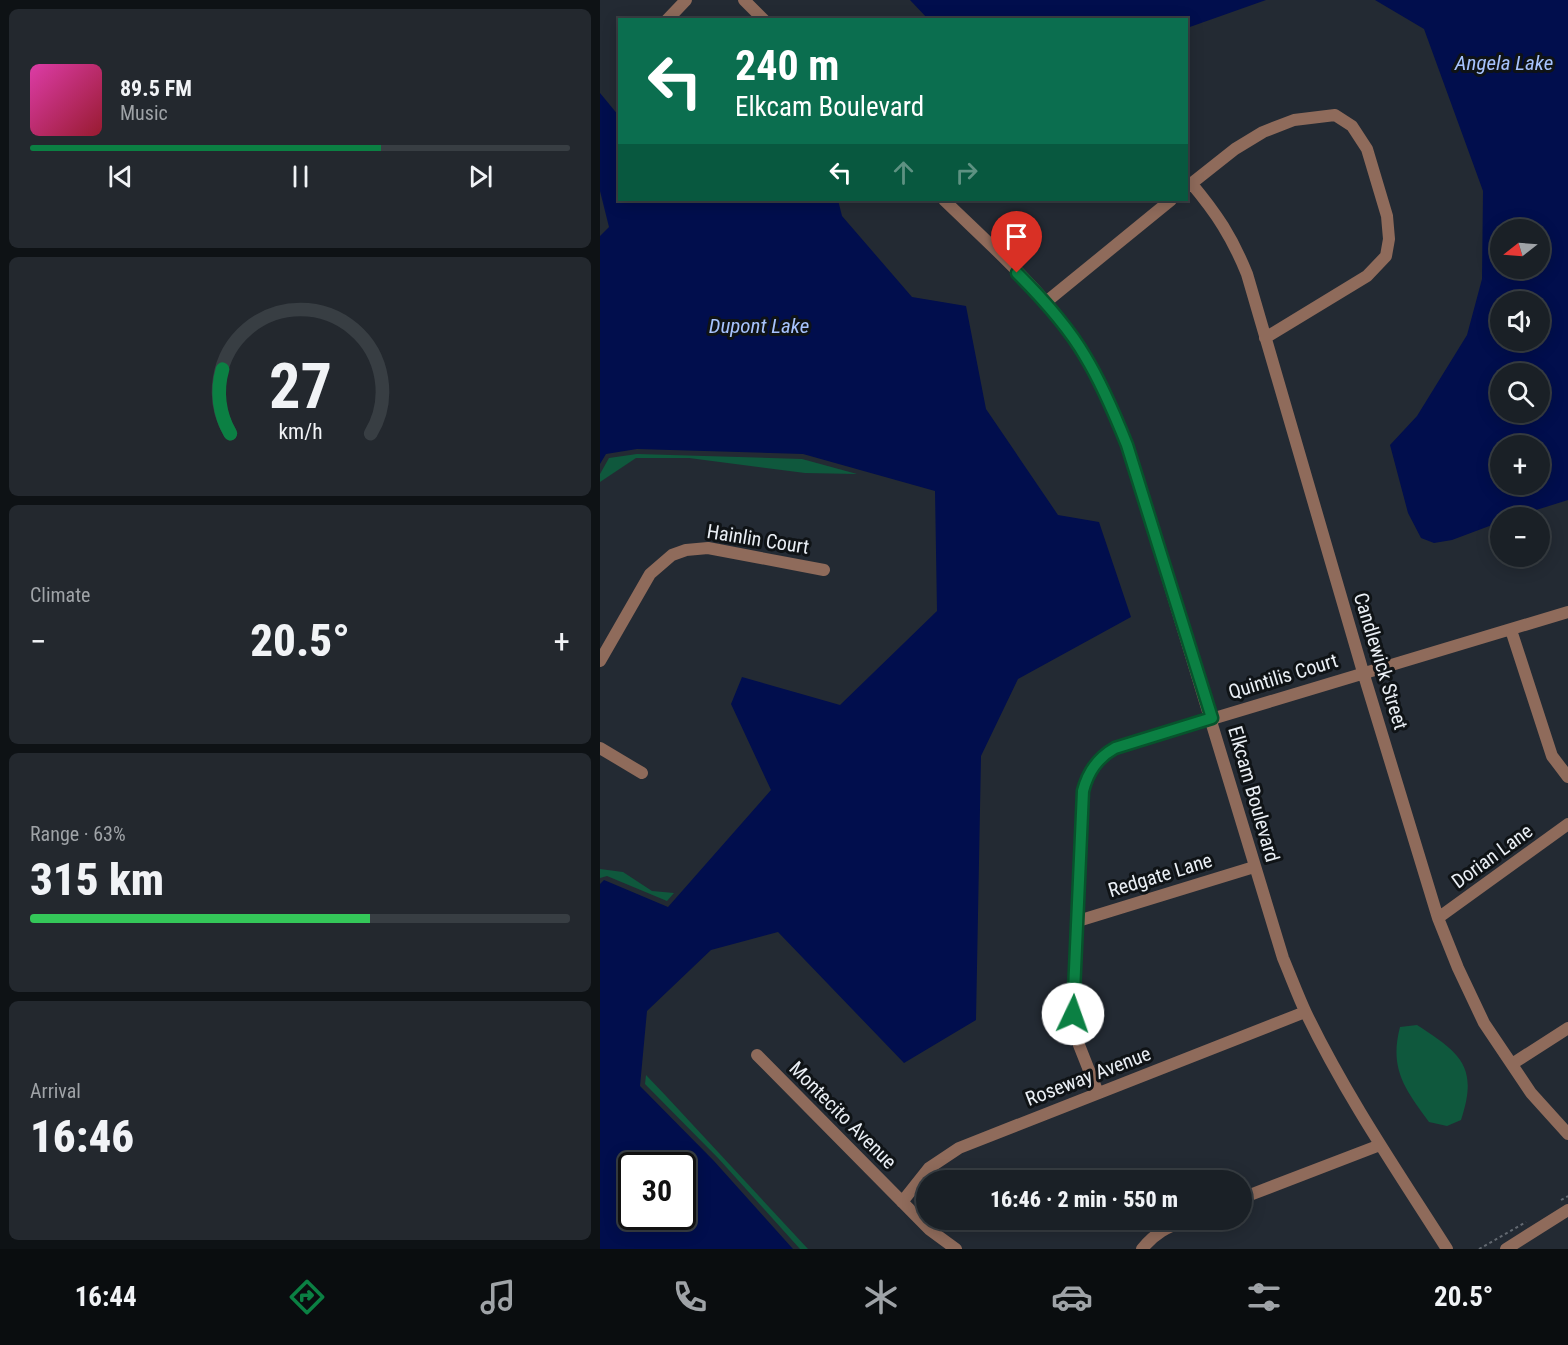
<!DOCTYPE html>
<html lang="en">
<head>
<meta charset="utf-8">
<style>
	:root { --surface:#1a2026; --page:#23282e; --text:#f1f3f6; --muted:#9fa3a7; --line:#383e43; --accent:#0b8043 }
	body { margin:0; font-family:"Roboto Condensed",sans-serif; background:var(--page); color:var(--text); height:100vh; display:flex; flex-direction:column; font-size:22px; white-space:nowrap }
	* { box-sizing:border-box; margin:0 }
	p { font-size:20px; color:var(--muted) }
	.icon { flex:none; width:33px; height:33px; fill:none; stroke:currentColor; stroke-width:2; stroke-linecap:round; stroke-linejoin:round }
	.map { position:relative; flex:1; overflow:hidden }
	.sheet { display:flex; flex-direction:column; gap:9px; padding:9px; background:#0e1215; width:600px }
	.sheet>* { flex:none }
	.guide { position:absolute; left:18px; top:18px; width:570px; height:183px; border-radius:0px; box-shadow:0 3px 15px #0003,0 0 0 2px var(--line); background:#0b6e4f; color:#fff; overflow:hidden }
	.needle { width:39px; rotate:253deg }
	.controls { position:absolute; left:890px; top:219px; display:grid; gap:12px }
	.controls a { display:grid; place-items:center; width:60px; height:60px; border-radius:50%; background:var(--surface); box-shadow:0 3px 15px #0003,0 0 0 2px var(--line); font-size:30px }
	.speed { position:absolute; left:18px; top:1152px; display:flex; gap:12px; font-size:30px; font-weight:700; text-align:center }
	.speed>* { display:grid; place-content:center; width:78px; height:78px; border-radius:50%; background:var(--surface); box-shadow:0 3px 15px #0003,0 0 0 2px var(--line); line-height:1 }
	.speed .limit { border:3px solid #111; border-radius:9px; background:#fff; color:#111 }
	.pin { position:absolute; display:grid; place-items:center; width:51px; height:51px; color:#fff; margin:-62px -26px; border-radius:50% 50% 50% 0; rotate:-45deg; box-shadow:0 0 6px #0007 }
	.pin .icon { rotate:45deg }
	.me { position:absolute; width:66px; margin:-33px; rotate:3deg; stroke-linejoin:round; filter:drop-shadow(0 0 4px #0008) }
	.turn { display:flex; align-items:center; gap:21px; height:126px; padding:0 18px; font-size:27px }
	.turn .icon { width:78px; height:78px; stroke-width:2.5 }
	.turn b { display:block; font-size:42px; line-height:51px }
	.lanes { display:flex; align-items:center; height:57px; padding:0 18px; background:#0003; justify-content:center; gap:30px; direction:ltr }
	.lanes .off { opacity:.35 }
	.big { font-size:45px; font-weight:800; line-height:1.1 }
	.sheet .tile { flex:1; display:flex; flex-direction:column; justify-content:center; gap:9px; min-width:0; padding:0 21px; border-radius:9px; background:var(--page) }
	.sheet .dial { align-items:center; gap:0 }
	.dial svg { height:156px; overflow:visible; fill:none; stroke:var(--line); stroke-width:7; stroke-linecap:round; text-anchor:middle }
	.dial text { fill:var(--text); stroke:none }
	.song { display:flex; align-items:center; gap:18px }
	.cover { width:72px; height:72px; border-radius:9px; background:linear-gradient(135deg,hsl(320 70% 55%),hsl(350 70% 35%)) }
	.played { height:6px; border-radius:3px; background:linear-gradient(90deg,var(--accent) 65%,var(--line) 65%) }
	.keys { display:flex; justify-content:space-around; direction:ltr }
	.heat { display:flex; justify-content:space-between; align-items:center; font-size:33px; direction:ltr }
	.charge { height:9px; border-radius:4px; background:linear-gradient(90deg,#34c759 63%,var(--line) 0) }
	.trip { position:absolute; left:316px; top:1170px; width:336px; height:60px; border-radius:30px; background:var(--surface); box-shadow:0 3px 15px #0003,0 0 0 2px var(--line); font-weight:800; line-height:60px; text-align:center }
	.tabs { display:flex; height:96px; justify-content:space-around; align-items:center; background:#0a0d0f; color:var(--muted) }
	.tabs .icon { width:42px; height:42px }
	.tabs .active { color:var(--accent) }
	.tabs b { font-size:27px; color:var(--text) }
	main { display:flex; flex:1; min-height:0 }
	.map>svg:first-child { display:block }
	.green { fill:#0f583d }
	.water { fill:#010e4d; fill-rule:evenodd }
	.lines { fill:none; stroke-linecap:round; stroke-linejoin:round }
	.path { stroke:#636971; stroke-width:2; stroke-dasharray:3 3; stroke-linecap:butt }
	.minor { stroke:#8f6b5b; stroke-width:12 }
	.route-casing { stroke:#07532c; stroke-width:15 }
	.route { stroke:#0b8043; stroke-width:10 }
	.labels { text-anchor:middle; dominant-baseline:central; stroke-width:6; stroke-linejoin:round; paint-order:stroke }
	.street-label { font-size:20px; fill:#eaeff5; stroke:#0f1316 }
	.water-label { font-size:21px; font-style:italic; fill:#a7c3fd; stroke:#0f1316 }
</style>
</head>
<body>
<main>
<section class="sheet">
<div class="tile">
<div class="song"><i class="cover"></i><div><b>89.5 FM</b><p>Music</p></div></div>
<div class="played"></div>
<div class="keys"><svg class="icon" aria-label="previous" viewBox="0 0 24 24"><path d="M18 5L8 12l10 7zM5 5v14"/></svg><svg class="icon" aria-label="pause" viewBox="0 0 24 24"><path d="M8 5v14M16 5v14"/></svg><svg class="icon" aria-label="next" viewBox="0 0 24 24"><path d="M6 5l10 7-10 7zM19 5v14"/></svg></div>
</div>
<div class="tile dial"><svg viewBox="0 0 100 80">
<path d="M14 69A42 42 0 1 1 86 69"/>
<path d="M14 69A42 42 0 0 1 10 36" stroke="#0b8043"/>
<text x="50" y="56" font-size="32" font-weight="700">27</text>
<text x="50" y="72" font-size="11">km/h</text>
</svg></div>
<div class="tile"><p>Climate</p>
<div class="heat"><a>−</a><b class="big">20.5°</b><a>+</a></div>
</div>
<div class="tile"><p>Range · 63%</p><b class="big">315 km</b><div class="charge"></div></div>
<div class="tile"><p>Arrival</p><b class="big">16:46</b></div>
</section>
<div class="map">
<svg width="968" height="1249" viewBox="0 0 968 1249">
	<rect width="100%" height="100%" fill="#232a33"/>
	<path class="green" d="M37,454L202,459L257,474L205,473L89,458H36L0,482V474L9,458Z
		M0,869L23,872L52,891L74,893L67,901L7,876L0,878Z
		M817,1025C860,1053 879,1066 861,1120L847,1126L829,1122C805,1089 789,1069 800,1027Z
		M46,1075L66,1096L208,1249H200L118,1158L45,1084Z"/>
	<path class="water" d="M310,0H666L587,28L586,20L328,19Z
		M775,0H968V500L914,517L900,518V522L852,540L834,543L821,538L808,513L790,445L817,416L867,335L882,279L883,191L824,29ZM900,230H939V268H900ZM900,302H939V340H900ZM900,374H939V412H900ZM900,446H939V484H900Z
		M0,93L19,116L20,200H238L242,216L312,297L366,306L386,409L458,515L499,522L531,617L418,679L381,756L376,1020L304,1063L178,932L111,950L47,1011L40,1086L114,1161L193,1249H0V884L4,880L68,907L171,790L131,704L142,677L240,705L337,611L335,491L203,454L37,449L6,454L0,464V236L9,227L0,191ZM32,1166H82V1216H32Z"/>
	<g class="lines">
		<path class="path" d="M961,1200L968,1196
			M879,1249L926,1222"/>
		<path class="minor" d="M144,0L164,20
			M67,20L86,0
			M591,183C617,214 632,237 647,274L763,672L838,918L858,968L884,1023L931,1093L968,1134
			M587,187L635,149L663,132L694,120L735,115L752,126L767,149L787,216L789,239L786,256L767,276L665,338
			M344,200C378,233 414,265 445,301C482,342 506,395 527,445L683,958C691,977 698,996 706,1013C746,1096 798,1172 847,1249
			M446,302L571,200
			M911,630L952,756L968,777
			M0,661L50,574L72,555L86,550L108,548L224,570
			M0,748L42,773
			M838,918L968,824
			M478,921L654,867
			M157,1055L330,1230L356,1249
			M912,1064L968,1028
			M498,1093L479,1045L473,1014L483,791C488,772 497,758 515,748L968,612
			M642,1198L780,1145
			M302,1202L329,1168L359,1148L705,1012
			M542,1249C555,1233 567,1227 586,1220
			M906,1249L968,1210"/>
	</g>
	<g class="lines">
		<g class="route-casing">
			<path id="route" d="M417,273C442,298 467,325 485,356C502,384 515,415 527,445L612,718L515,748C497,758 488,772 483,791L473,1014"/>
		</g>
		<use href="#route" class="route"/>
	</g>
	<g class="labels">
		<g class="street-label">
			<text transform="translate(158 539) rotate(9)">Hainlin Court</text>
			<text transform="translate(781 661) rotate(73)">Candlewick Street</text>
			<text transform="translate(683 676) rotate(-17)">Quintilis Court</text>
			<text transform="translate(654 794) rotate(74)">Elkcam Boulevard</text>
			<text transform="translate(892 856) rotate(-36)">Dorian Lane</text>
			<text transform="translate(560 875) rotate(-17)">Redgate Lane</text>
			<text transform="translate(488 1076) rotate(-21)">Roseway Avenue</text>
			<text transform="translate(243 1115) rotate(45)">Montecito Avenue</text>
		</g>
		<g class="water-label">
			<text x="904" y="63">Angela Lake</text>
			<text x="159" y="326">Dupont Lake</text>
		</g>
	</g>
</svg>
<div class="controls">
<a><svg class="needle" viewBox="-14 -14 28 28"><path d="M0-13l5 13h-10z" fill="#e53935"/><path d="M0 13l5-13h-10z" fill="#9fa3a7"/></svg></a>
<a><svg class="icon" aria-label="sound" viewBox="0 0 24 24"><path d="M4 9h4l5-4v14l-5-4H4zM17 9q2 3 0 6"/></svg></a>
<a><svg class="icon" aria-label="search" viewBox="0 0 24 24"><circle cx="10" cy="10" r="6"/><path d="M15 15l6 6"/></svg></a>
<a>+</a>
<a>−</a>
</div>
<div class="speed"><div class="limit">30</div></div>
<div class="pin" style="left:417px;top:273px;background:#d93025"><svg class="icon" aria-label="arrive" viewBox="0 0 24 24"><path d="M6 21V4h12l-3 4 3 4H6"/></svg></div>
<svg class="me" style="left:473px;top:1014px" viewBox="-20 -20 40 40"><circle r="19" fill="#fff"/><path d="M0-13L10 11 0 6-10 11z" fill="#0b8043"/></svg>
<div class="trip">16:46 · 2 min · 550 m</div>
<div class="guide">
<div class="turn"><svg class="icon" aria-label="left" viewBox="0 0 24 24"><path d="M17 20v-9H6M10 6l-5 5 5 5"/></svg><div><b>240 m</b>Elkcam Boulevard</div></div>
<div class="lanes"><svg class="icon" aria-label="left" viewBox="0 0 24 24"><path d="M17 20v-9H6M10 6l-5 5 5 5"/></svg><svg class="icon off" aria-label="ahead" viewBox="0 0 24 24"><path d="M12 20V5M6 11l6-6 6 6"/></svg><svg class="icon off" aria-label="right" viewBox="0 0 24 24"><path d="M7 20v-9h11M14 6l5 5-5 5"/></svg></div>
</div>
</div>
</main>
<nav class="tabs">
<b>16:44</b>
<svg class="icon active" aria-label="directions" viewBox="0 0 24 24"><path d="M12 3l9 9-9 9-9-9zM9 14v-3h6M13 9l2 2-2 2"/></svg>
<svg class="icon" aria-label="music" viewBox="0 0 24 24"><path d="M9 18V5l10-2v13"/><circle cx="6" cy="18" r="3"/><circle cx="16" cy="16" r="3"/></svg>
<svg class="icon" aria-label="phone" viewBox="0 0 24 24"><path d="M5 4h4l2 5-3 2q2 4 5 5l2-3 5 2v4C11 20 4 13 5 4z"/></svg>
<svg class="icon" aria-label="climate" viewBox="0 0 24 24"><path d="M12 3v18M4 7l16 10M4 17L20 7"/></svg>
<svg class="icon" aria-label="car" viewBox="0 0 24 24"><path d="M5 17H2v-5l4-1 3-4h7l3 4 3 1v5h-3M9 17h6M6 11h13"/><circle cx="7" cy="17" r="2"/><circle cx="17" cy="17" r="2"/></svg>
<svg class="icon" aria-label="filters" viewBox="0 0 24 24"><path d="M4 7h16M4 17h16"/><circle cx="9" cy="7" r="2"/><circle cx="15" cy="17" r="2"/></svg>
<b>20.5°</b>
</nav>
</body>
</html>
